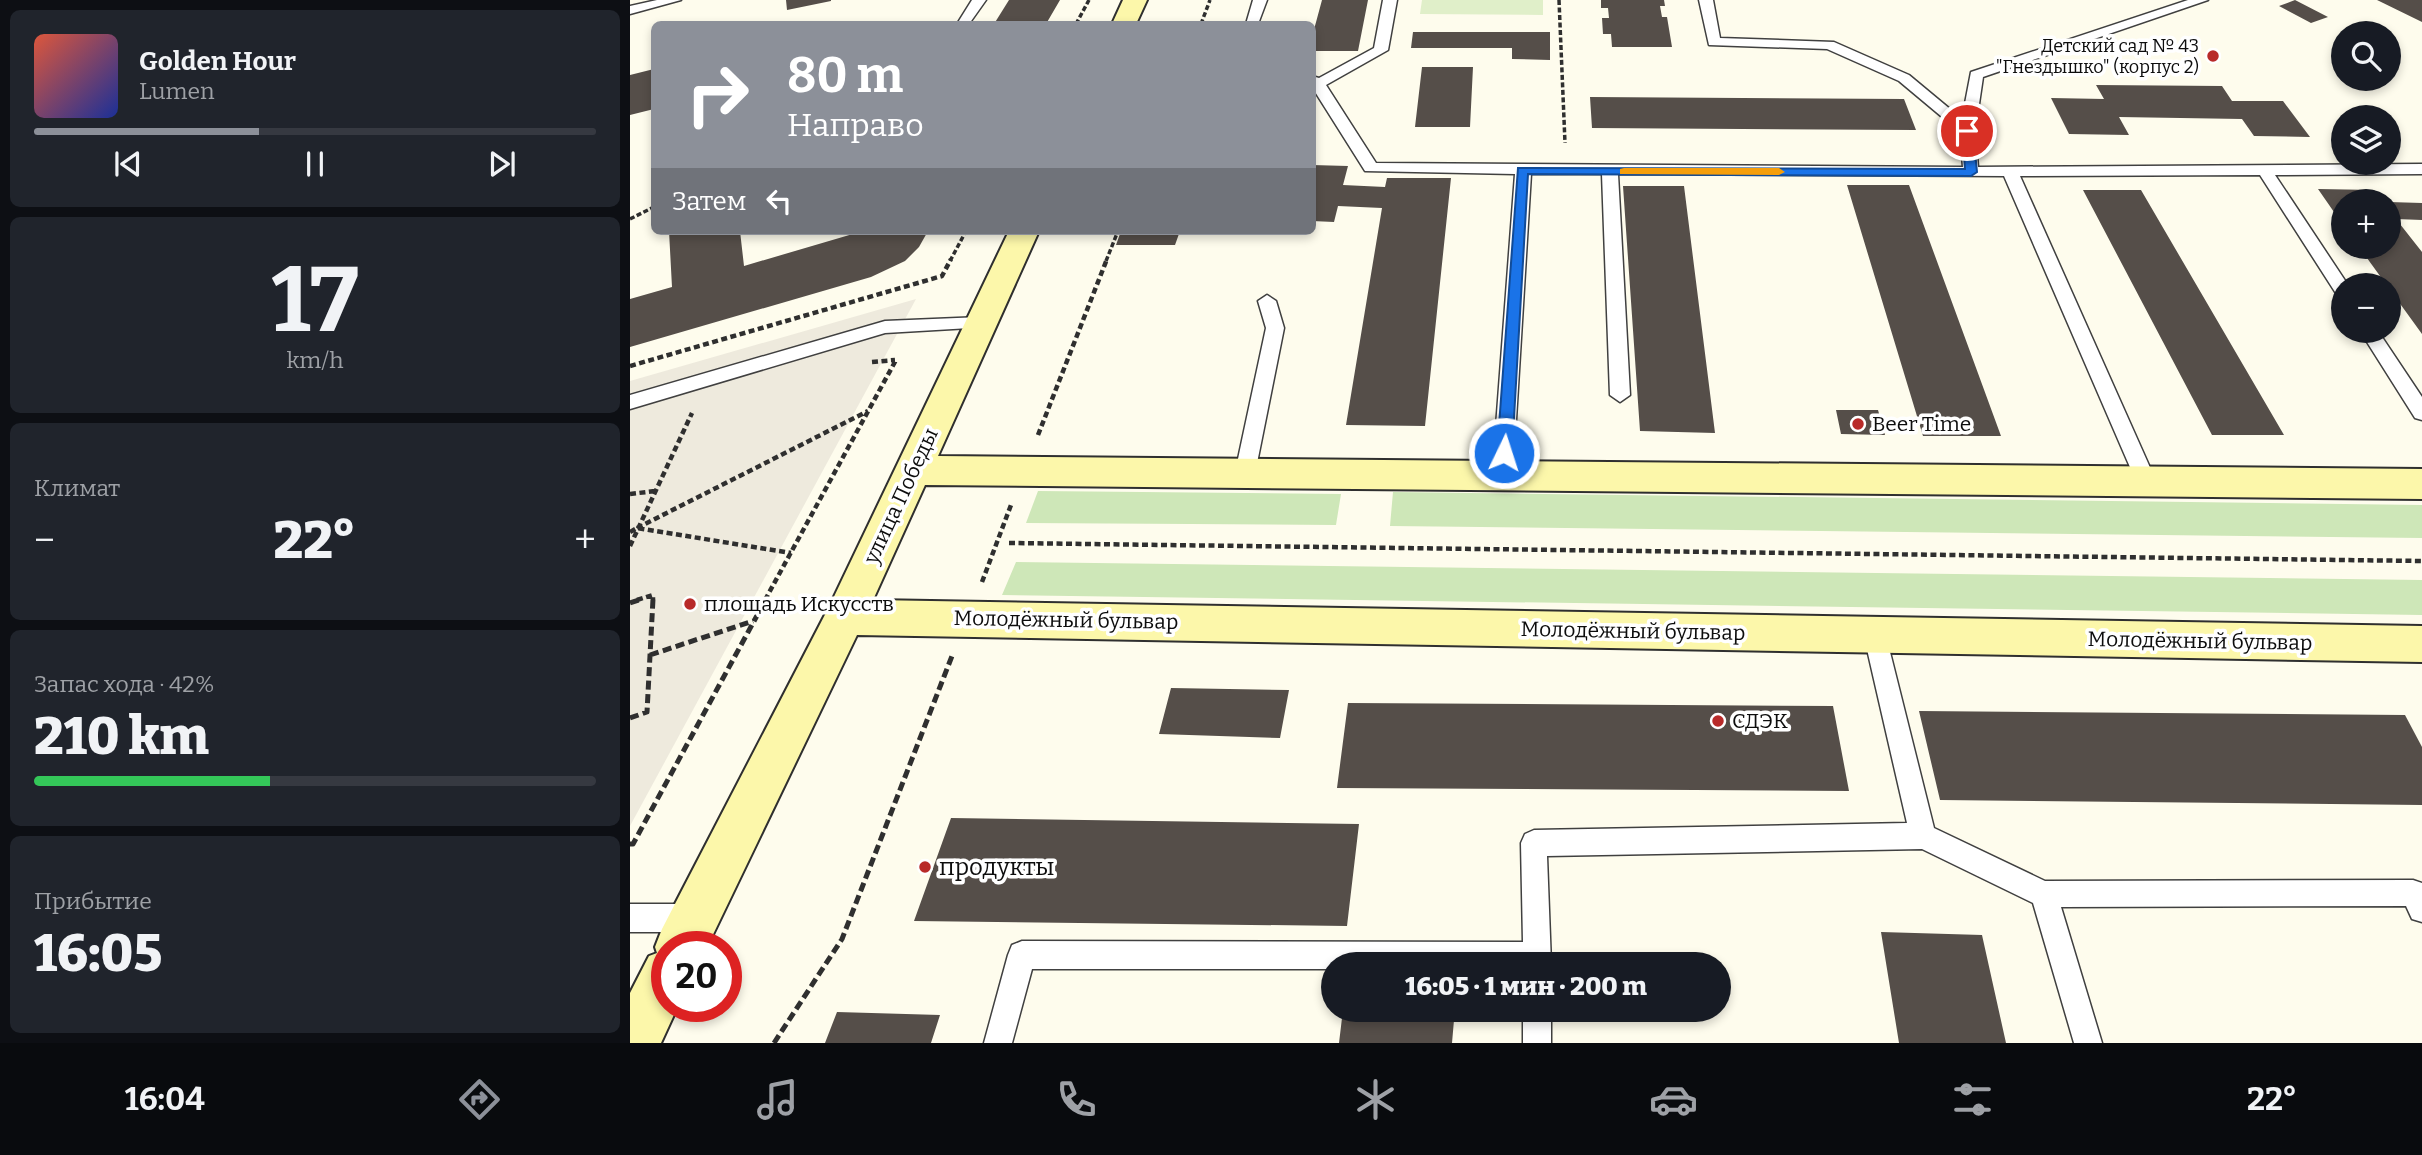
<!DOCTYPE html>
<html lang="ru">
<head>
<meta charset="utf-8">
<style>
	:root { --surface:#171b24; --page:#20242c; --text:#f1f3f6; --muted:#9ea1a6; --line:#363941; --accent:#8c9099 }
	body { margin:0; font-family:Bitter,serif; background:var(--page); color:var(--text); height:100vh; display:flex; flex-direction:column; font-size:26px; white-space:nowrap }
	* { box-sizing:border-box; margin:0 }
	p { font-size:23px; color:var(--muted) }
	.icon { flex:none; width:38px; height:38px; fill:none; stroke:currentColor; stroke-width:2; stroke-linecap:round; stroke-linejoin:round }
	.map { position:relative; flex:1; overflow:hidden }
	.side { display:flex; flex-direction:column; gap:10px; padding:10px; background:#0d0f14; width:630px }
	.side>* { flex:none }
	.top-card { position:absolute; left:21px; top:21px; width:665px; height:214px; border-radius:10px; box-shadow:0 4px 10px #0003; background:#8c9099; color:#fff; overflow:hidden }
	.controls { position:absolute; left:1701px; top:21px; display:grid; gap:14px }
	.controls a { display:grid; place-items:center; width:70px; height:70px; border-radius:50%; background:var(--surface); box-shadow:0 4px 10px #0003; font-size:35px }
	.speed { position:absolute; left:21px; top:931px; display:flex; gap:14px; font-size:35px; font-weight:700; text-align:center }
	.speed>* { display:grid; place-content:center; width:91px; height:91px; border-radius:50%; background:var(--surface); box-shadow:0 4px 10px #0003; line-height:1 }
	.speed .limit { border:10px solid #d22; background:#fff; color:#111 }
	.pin { position:absolute; display:grid; place-items:center; width:60px; height:60px; color:#fff; margin:-30px; border:4px solid #fff; border-radius:50%; box-shadow:0 2px 7px #0007 }
	.me { position:absolute; width:77px; margin:-38px; rotate:4deg; stroke-linejoin:round; filter:drop-shadow(0 0 5px #0008) }
	.turn { display:flex; align-items:center; gap:24px; height:147px; padding:0 21px; font-size:32px }
	.turn .icon { width:91px; height:91px; stroke-width:2.5 }
	.turn b { display:block; font-size:49px; line-height:60px }
	.then { display:flex; align-items:center; height:66px; padding:0 21px; background:#0003; gap:14px; font-size:26px }
	.big { font-size:52px; font-weight:800; line-height:1.1 }
	.side .card { flex:1; display:flex; flex-direction:column; justify-content:center; gap:10px; min-width:0; padding:0 24px; border-radius:10px; background:var(--page) }
	.side .dial { align-items:center; gap:0 }
	.dial b { font-size:91px; line-height:1 }
	.song { display:flex; align-items:center; gap:21px }
	.cover { width:84px; height:84px; border-radius:10px; background:linear-gradient(135deg,hsl(10 70% 55%),hsl(230 70% 35%)) }
	.played { height:7px; border-radius:4px; background:linear-gradient(90deg,var(--accent) 40%,var(--line) 40%) }
	.keys { display:flex; justify-content:space-around; direction:ltr }
	.heat { display:flex; justify-content:space-between; align-items:center; font-size:38px; direction:ltr }
	.charge { height:10px; border-radius:5px; background:linear-gradient(90deg,#34c759 42%,var(--line) 0) }
	.trip { position:absolute; left:691px; top:952px; width:410px; height:70px; border-radius:35px; background:var(--surface); box-shadow:0 4px 10px #0003; font-weight:800; line-height:70px; text-align:center }
	.dock { display:flex; height:112px; justify-content:space-around; align-items:center; background:#090b0e; color:var(--muted) }
	.dock .icon { width:49px; height:49px }
	.dock .selected { color:var(--accent) }
	.dock b { font-size:32px; color:var(--text) }
	main { display:flex; flex:1; min-height:0 }
	.map>svg:first-child { display:block }
	.green { fill:#cee7b8 }
	.pitch { fill:#e0efc9 }
	.plaza { fill:#eeeadd }
	.building { fill:#554e49 }
	.lines { fill:none; stroke-linecap:round; stroke-linejoin:round }
	.lane-casing { stroke:#404040; stroke-width:3 }
	.secondary-casing { stroke:#2f2f2f; stroke-width:4 }
	.path-far2 { stroke:#2f2f2f; stroke-width:3.5; stroke-dasharray:5 2.5; stroke-linecap:butt }
	.path-far1 { stroke:#2f2f2f; stroke-width:4.5; stroke-dasharray:6 3.5; stroke-linecap:butt }
	.path { stroke:#2f2f2f; stroke-width:5; stroke-dasharray:9 4.5; stroke-linecap:butt }
	.lane { fill:#fff; fill-rule:evenodd }
	.secondary { fill:#fcf7aa; fill-rule:evenodd }
	.route { fill:#1a73e8; stroke:#114b97; stroke-width:2 }
	.slow { fill:#f59e0b }
	.poi-dot { fill:#b82a29; stroke:#fff; stroke-width:2.5 }
	.labels { text-anchor:middle; dominant-baseline:central; stroke-width:7; stroke-linejoin:round; paint-order:stroke }
	.far-poi-label { font-size:18px; fill:#0d0d0d; stroke:#fff; text-anchor:end }
	.poi-label { font-size:21px; fill:#0d0d0d; stroke:#fff; text-anchor:start }
	.street-label { font-size:21px; fill:#0d0d0d; stroke:#fff }
	.near-poi-label { font-size:24px; fill:#0d0d0d; stroke:#fff; text-anchor:start }
</style>
</head>
<body>
<main>
<section class="side">
<div class="card">
<div class="song"><i class="cover"></i><div><b>Golden Hour</b><p>Lumen</p></div></div>
<div class="played"></div>
<div class="keys"><svg class="icon" aria-label="previous" viewBox="0 0 24 24"><path d="M18 5L8 12l10 7zM5 5v14"/></svg><svg class="icon" aria-label="pause" viewBox="0 0 24 24"><path d="M8 5v14M16 5v14"/></svg><svg class="icon" aria-label="next" viewBox="0 0 24 24"><path d="M6 5l10 7-10 7zM19 5v14"/></svg></div>
</div>
<div class="card dial"><b>17</b><p>km/h</p></div>
<div class="card"><p>Климат</p>
<div class="heat"><a>−</a><b class="big">22°</b><a>+</a></div>
</div>
<div class="card"><p>Запас хода · 42%</p><b class="big">210 km</b><div class="charge"></div></div>
<div class="card"><p>Прибытие</p><b class="big">16:05</b></div>
</section>
<div class="map">
<svg width="1792" height="1043" viewBox="0 0 1792 1043">
	<rect width="100%" height="100%" fill="#fefced"/>
	<path class="green" d="M408,491L711,494L706,525L396,523Z
		M763,492L1792,505V538L760,526Z
		M386,562L1792,580V615L372,595Z"/>
	<path class="pitch" d="M792,0H913V15L790,14Z"/>
	<path class="plaza" d="M286,299L0,826V381Z"/>
	<path class="building" d="M156,0H201V1L157,10Z
		M379,0H430L416,24H364Z
		M692,0H738L728,51H682V37Z
		M971,0H1034L1035,6H1030L1032,17H1037L1042,47H982L981,34H973L972,18H979L978,8H971Z
		M1665,0L1698,17L1681,23L1649,6Z
		M1747,0H1792V22Z
		M783,32H920V60L882,59V48H781Z
		M792,67H843L840,127H785Z
		M24,69V109L0,115V75Z
		M1466,85L1592,86L1602,101H1653L1680,137L1624,136L1612,119L1489,117L1499,135L1439,134L1421,98L1474,99Z
		M960,97L1274,99L1286,130L962,128Z
		M682,165L718,166L713,185L755,187L757,178H821L795,426L716,425L752,208L708,206L704,222L682,221Z
		M1217,185H1279L1371,436H1293Z
		M993,186H1054L1085,433L1010,431Z
		M1688,189L1744,190L1753,201H1713V225Z
		M1453,190H1511L1654,435H1582Z
		M1759,202L1792,203V220L1766,219L1792,252V334L1729,247H1759Z
		M39,231H110L114,266L233,231H298L289,247L275,261L241,277L0,347V299L42,287Z
		M491,231H550L545,245H486Z
		M1206,410H1248L1255,435L1211,434Z
		M541,688L659,690L650,738L529,734Z
		M718,703L1203,706L1219,791L707,788Z
		M1289,711L1775,715L1792,747V805L1310,800Z
		M321,818L729,824L717,926L284,921Z
		M1251,932L1352,935L1376,1043H1269Z
		M207,1012L310,1015L301,1043H195Z
		M712,1018L824,1020L822,1043H709Z"/>
	<g class="lines">
		<g class="lane-casing">
			<path id="lane" d="M27,0H51L0,14V6Z
				M342,0H356L339,24H327Z
				M623,0H637L628,24H616Z
				M753,0H767L758,50L696,85L746,163L1333,167L1330,132L1269,81L1197,49L1079,45L1069,0H1083L1090,38L1204,42L1279,75L1332,119L1341,72L1558,0H1578L1353,77L1345,131L1348,167L1792,164V174L1645,175L1718,285H1713V297L1707,295L1630,175L1390,176L1526,481L1523,487H1509L1506,481L1374,176L988,174L1000,395L990,402L980,395L972,174H901L884,453L881,458H867L864,453L885,174L735,171L682,87V76L689,78L744,48Z
				M637,295L646,301L654,328L625,473L622,479H608L605,473L636,328L628,301Z
				M351,317L360,323L357,327L255,333L0,409V395L255,321Z
				M1730,331H1748L1792,397V420L1785,418Z
				M1245,626L1253,629L1256,636L1304,828L1415,881L1783,880L1792,883V922L1782,919L1776,906L1431,907L1472,1043H1444L1403,903L1292,849L917,856L921,964H704V969H402L382,1043H354L378,955L382,945L392,941L893,942L891,843L895,834L904,830L1277,823L1234,636L1237,629Z
				M0,904H64L74,908L78,918L74,928L64,932H0Z
				M893,1010H921V1043H893Z"/>
		</g>
		<g class="secondary-casing">
			<path id="secondary" d="M493,0H517L506,24H482Z
				M379,231H409L308,456L1792,469V499L295,485L243,600L1792,626V662L227,635L77,947H37V1006H48L31,1043H0V993L19,956L27,953L25,947L32,929L200,605Z"/>
		</g>
		<path class="path-far2" d="M929,0L935,143
			M446,24L459,0
			M571,24L580,0
			M0,219L24,207
			M320,261L336,231
			M476,261L488,231"/>
		<path class="path-far1" d="M242,362L265,360
			M0,366L312,276L321,259
			M408,435L477,259
			M0,494L25,491
			M7,528L238,411
			M0,532L7,528L161,553
			M379,543L1792,561
			M0,546L62,413
			M352,582L381,505
			M7,600L23,595V600
			M135,600L266,360"/>
		<path class="path" d="M0,603L12,599
			M20,655L123,621
			M0,718L17,712L23,599
			M0,844H3L136,599
			M144,1043L212,939L322,656"/>
		<use href="#lane" class="lane"/>
		<use href="#secondary" class="secondary"/>
	</g>
	<path class="route" d="M1337,127L1343,131L1347,172L1341,176L898,174L882,453L879,458H869L867,453L888,168L1335,169L1332,131Z"/>
	<path class="slow" d="M994,168H1149L1155,172L1149,175L990,174V169Z"/>
	<g class="poi-dot">
		<circle cx="1583" cy="56" r="7"/>
		<circle cx="1228" cy="424" r="7"/>
		<circle cx="60" cy="604" r="7"/>
		<circle cx="1088" cy="721" r="7"/>
		<circle cx="295" cy="867" r="7"/>
	</g>
	<g class="labels">
		<g class="far-poi-label">
			<text x="1569" y="46">Детский сад № 43<tspan x="1569" dy="21">"Гнездышко" (корпус 2)</tspan></text>
		</g>
		<g class="poi-label">
			<text x="1242" y="424">Beer Time</text>
			<text x="74" y="604">площадь Искусств</text>
			<text x="1102" y="721">СДЭК</text>
		</g>
		<g class="street-label">
			<text transform="translate(271 496) rotate(-65)">улица Победы</text>
			<text transform="translate(436 620) rotate(1)">Молодёжный бульвар</text>
			<text transform="translate(1003 631) rotate(1)">Молодёжный бульвар</text>
			<text transform="translate(1570 641) rotate(1)">Молодёжный бульвар</text>
		</g>
		<g class="near-poi-label">
			<text x="309" y="867">продукты</text>
		</g>
	</g>
</svg>
<div class="controls">
<a><svg class="icon" aria-label="search" viewBox="0 0 24 24"><circle cx="10" cy="10" r="6"/><path d="M15 15l6 6"/></svg></a>
<a><svg class="icon" aria-label="layers" viewBox="0 0 24 24"><path d="M12 4l9 5-9 5-9-5zM3 14l9 5 9-5"/></svg></a>
<a>+</a>
<a>−</a>
</div>
<div class="speed"><div class="limit">20</div></div>
<div class="pin" style="left:1337px;top:131px;background:#d93025"><svg class="icon" aria-label="arrive" viewBox="0 0 24 24"><path d="M6 21V4h12l-3 4 3 4H6"/></svg></div>
<svg class="me" style="left:874px;top:453px" viewBox="-20 -20 40 40"><circle r="17" fill="#1a73e8" stroke="#fff" stroke-width="3"/><path d="M0-11L8 9 0 5-8 9z" fill="#fff"/></svg>
<div class="trip">16:05 · 1 мин · 200 m</div>
<div class="top-card">
<div class="turn"><svg class="icon" aria-label="right" viewBox="0 0 24 24"><path d="M7 20v-9h11M14 6l5 5-5 5"/></svg><div><b>80 m</b>Направо</div></div>
<div class="then">Затем<svg class="icon" aria-label="left" viewBox="0 0 24 24"><path d="M17 20v-9H6M10 6l-5 5 5 5"/></svg></div>
</div>
</div>
</main>
<nav class="dock">
<b>16:04</b>
<svg class="icon selected" aria-label="directions" viewBox="0 0 24 24"><path d="M12 3l9 9-9 9-9-9zM9 14v-3h6M13 9l2 2-2 2"/></svg>
<svg class="icon" aria-label="music" viewBox="0 0 24 24"><path d="M9 18V5l10-2v13"/><circle cx="6" cy="18" r="3"/><circle cx="16" cy="16" r="3"/></svg>
<svg class="icon" aria-label="phone" viewBox="0 0 24 24"><path d="M5 4h4l2 5-3 2q2 4 5 5l2-3 5 2v4C11 20 4 13 5 4z"/></svg>
<svg class="icon" aria-label="climate" viewBox="0 0 24 24"><path d="M12 3v18M4 7l16 10M4 17L20 7"/></svg>
<svg class="icon" aria-label="car" viewBox="0 0 24 24"><path d="M5 17H2v-5l4-1 3-4h7l3 4 3 1v5h-3M9 17h6M6 11h13"/><circle cx="7" cy="17" r="2"/><circle cx="17" cy="17" r="2"/></svg>
<svg class="icon" aria-label="filters" viewBox="0 0 24 24"><path d="M4 7h16M4 17h16"/><circle cx="9" cy="7" r="2"/><circle cx="15" cy="17" r="2"/></svg>
<b>22°</b>
</nav>
</body>
</html>
